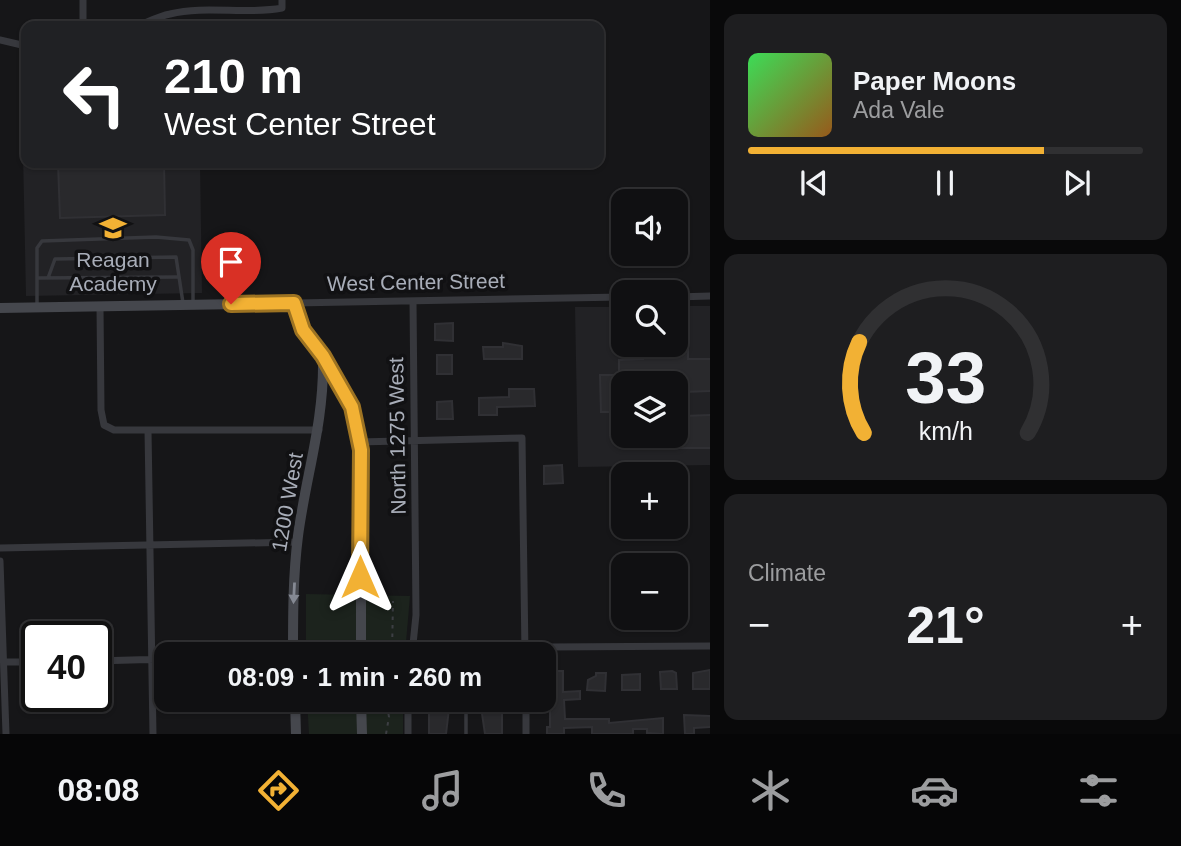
<!DOCTYPE html>
<html lang="en">
<head>
<meta charset="utf-8">
<style>
	:root { --surface:#101012; --page:#1e1e20; --text:#f1f3f6; --muted:#9c9d9f; --line:#303032; --accent:#f2b134 }
	body { margin:0; font-family:Arial,sans-serif; background:var(--page); color:var(--text); height:100vh; display:flex; flex-direction:column; font-size:26px; white-space:nowrap }
	* { box-sizing:border-box; margin:0 }
	p { font-size:23px; color:var(--muted) }
	.icon { flex:none; width:38px; height:38px; fill:none; stroke:currentColor; stroke-width:2; stroke-linecap:round; stroke-linejoin:round }
	.map { position:relative; flex:1; overflow:hidden }
	.sheet { display:flex; flex-direction:column; gap:14px; padding:14px; background:#09090a; width:471px }
	.sheet>* { flex:none }
	.top-card { position:absolute; left:21px; top:21px; width:583px; height:147px; border-radius:14px; box-shadow:0 2px 5px #0004,0 0 0 2px var(--line); background:#202124; color:#fff; overflow:hidden }
	.tools { position:absolute; left:611px; top:189px; display:grid; gap:14px }
	.tools a { display:grid; place-items:center; width:77px; height:77px; border-radius:14px; background:var(--surface); box-shadow:0 2px 5px #0004,0 0 0 2px var(--line); font-size:35px }
	.speed { position:absolute; left:21px; top:621px; display:flex; gap:14px; font-size:35px; font-weight:700; text-align:center }
	.speed>* { display:grid; place-content:center; width:91px; height:91px; border-radius:50%; background:var(--surface); box-shadow:0 2px 5px #0004,0 0 0 2px var(--line); line-height:1 }
	.speed .limit { border:4px solid #111; border-radius:10px; background:#fff; color:#111 }
	.pin { position:absolute; display:grid; place-items:center; width:60px; height:60px; color:#fff; margin:-72px -30px; border-radius:50% 50% 50% 0; rotate:-45deg; box-shadow:0 0 7px #0007 }
	.pin .icon { rotate:45deg }
	.me { position:absolute; width:77px; margin:-38px; rotate:0deg; stroke-linejoin:round; filter:drop-shadow(0 0 5px #0008) }
	.turn { display:flex; align-items:center; gap:24px; height:147px; padding:0 28px; font-size:32px }
	.turn .icon { width:91px; height:91px; stroke-width:2.5 }
	.turn b { display:block; font-size:49px; line-height:60px }
	.big { font-size:52px; font-weight:600; line-height:1.1 }
	.sheet .tile { flex:1; display:flex; flex-direction:column; justify-content:center; gap:10px; min-width:0; padding:0 24px; border-radius:14px; background:var(--page) }
	.sheet .dial { align-items:center; gap:0 }
	.dial svg { height:182px; overflow:visible; fill:none; stroke:var(--line); stroke-width:7; stroke-linecap:round; text-anchor:middle }
	.dial text { fill:var(--text); stroke:none }
	.song { display:flex; align-items:center; gap:21px }
	.cover { width:84px; height:84px; border-radius:10px; background:linear-gradient(135deg,hsl(130 70% 55%),hsl(30 70% 35%)) }
	.played { height:7px; border-radius:4px; background:linear-gradient(90deg,var(--accent) 75%,var(--line) 75%) }
	.keys { display:flex; justify-content:space-around; direction:ltr }
	.heat { display:flex; justify-content:space-between; align-items:center; font-size:38px; direction:ltr }
	.trip { position:absolute; left:154px; top:642px; width:402px; height:70px; border-radius:14px; background:var(--surface); box-shadow:0 2px 5px #0004,0 0 0 2px var(--line); font-weight:600; line-height:70px; text-align:center }
	.tabs { display:flex; height:112px; justify-content:space-around; align-items:center; background:#060607; color:var(--muted) }
	.tabs .icon { width:49px; height:49px }
	.tabs .selected { color:var(--accent) }
	.tabs b { font-size:32px; color:var(--text) }
	main { display:flex; flex:1; min-height:0 }
	.map>svg:first-child { display:block }
	.built { fill:#222225; fill-rule:evenodd }
	.green { fill:#1c231d }
	.building { fill:#29292c; stroke:#303034; stroke-width:2 }
	.lines { fill:none; stroke-linecap:round; stroke-linejoin:round }
	.path { stroke:#3d3f44; stroke-width:2; stroke-dasharray:3.5 5; stroke-linecap:butt }
	.lane { stroke:#37383d; stroke-width:3.5 }
	.street { stroke:#37383d; stroke-width:7 }
	.secondary { stroke:#45474d; stroke-width:10 }
	.oneway { fill:#858993 }
	.route-casing { stroke:#9d7322; stroke-width:18 }
	.route { stroke:#f2b134; stroke-width:12 }
	.labels { text-anchor:middle; dominant-baseline:central; stroke-width:7; stroke-linejoin:round; paint-order:stroke }
	.poi-label { font-size:21px; fill:#a8adb8; stroke:#111113 }
	.street-label { font-size:21px; fill:#a8adb8; stroke:#111113 }
</style>
</head>
<body>
<main>
<div class="map">
<svg width="711" height="734" viewBox="0 0 711 734">
	<rect width="100%" height="100%" fill="#161618"/>
	<path class="built" d="M21,58L26,59V163H200L202,293L26,296Z
		M676,306H710V465L578,467L575,307H623V345H676ZM623,383H676V436H623Z"/>
	<path class="green" d="M306,594L410,596L405,654H306Z
		M307,700H403V734H309Z"/>
	<path class="building" d="M58,163H164L165,215L60,218Z
		M453,323V341L435,340V324Z
		M503,343L522,346V359H484L483,347H503Z
		M688,346V359H711V391L683,392L684,416L711,415V448H672L671,436H676V383H623V435H610V412H601L600,375H619V360L643,359V347Z
		M437,355H452V374H437Z
		M509,389H534L535,406L497,407V415H479V398L509,397Z
		M452,401L453,419H437V402Z
		M562,465L563,483L544,484V466Z
		M710,670V689H693V673Z
		M546,671H563V692L580,691V699L564,700L565,719H609V723L663,718V734L647,733V729H633V734H592V727L564,728V734H547V727H550V708H546Z
		M672,671L676,673L677,689H661L660,672Z
		M596,673H606L605,691L587,690L588,680L596,676Z
		M640,674V690H622V675Z
		M429,700H450L446,734H429Z
		M480,700H502V734H485Z
		M684,715L711,716V727L694,728V734H685Z"/>
	<g class="lines">
		<path class="path" d="M392,654L393,601
			M386,734L389,717L386,700"/>
		<path class="lane" d="M37,278L177,277
			M48,278L55,259L176,257L183,303
			M37,305V248L42,241L156,237L189,240L193,250V303
			M466,700V734"/>
		<path class="street" d="M83,0V26
			M138,26C148,22 159,16 170,14C206,5 245,15 282,8V0
			M0,40L26,46
			M676,297L711,296
			M294,303L623,297
			M100,306L101,410L104,425L114,430H319
			M148,430L153,734
			M359,442L522,438L525,654
			M0,548L298,542
			M0,561L6,734
			M413,648L711,646
			M412,654L416,615L413,301
			M96,661L166,659
			M5,662H37
			M408,700V734
			M526,700V734"/>
		<path class="secondary" d="M0,308L294,303L302,330L322,356L352,407L361,450V654
			M293,654C293,615 293,575 298,536C306,475 324,423 323,360
			M295,700L296,734
			M361,700L362,734"/>
	</g>
	<defs><path id="oneway-solid" d="M-6-.8H1V-3.2L6.5 0L1 3.2V.8H-6Z" transform="scale(1.75)"/></defs>
	<use class="oneway" href="#oneway-solid" transform="translate(294 593) rotate(93)"/>
	<g class="lines">
		<g class="route-casing">
			<path id="route" d="M231,304L294,303L303,330L323,356L352,407L361,450L360,577"/>
		</g>
		<use href="#route" class="route"/>
	</g>
	<defs>
		<g id="school-bare" transform="scale(2.1)"><path d="M0-5L7-2L0 1L-7-2ZM-4 1L0 2.5L4 1V4Q0 6-4 4Z" fill="#f2b134" stroke="#111113" stroke-width="2.5" paint-order="stroke"/></g>
	</defs>
	<g fill-rule="evenodd">
		<use href="#school-bare" x="113" y="228"/>
	</g>
	<g class="labels">
		<g class="poi-label">
			<text x="113" y="259">Reagan<tspan x="113" dy="24">Academy</tspan></text>
		</g>
		<g class="street-label">
			<text transform="translate(416 282) rotate(-1)">West Center Street</text>
			<text transform="translate(397 436) rotate(-91)">North 1275 West</text>
			<text transform="translate(287 502) rotate(-80)">1200 West</text>
		</g>
	</g>
</svg>
<div class="tools">
<a><svg class="icon" aria-label="sound" viewBox="0 0 24 24"><path d="M4 9h4l5-4v14l-5-4H4zM17 9q2 3 0 6"/></svg></a>
<a><svg class="icon" aria-label="search" viewBox="0 0 24 24"><circle cx="10" cy="10" r="6"/><path d="M15 15l6 6"/></svg></a>
<a><svg class="icon" aria-label="layers" viewBox="0 0 24 24"><path d="M12 4l9 5-9 5-9-5zM3 14l9 5 9-5"/></svg></a>
<a>+</a>
<a>−</a>
</div>
<div class="speed"><div class="limit">40</div></div>
<div class="pin" style="left:231px;top:304px;background:#d93025"><svg class="icon" aria-label="arrive" viewBox="0 0 24 24"><path d="M6 21V4h12l-3 4 3 4H6"/></svg></div>
<svg class="me" style="left:360px;top:577px" viewBox="-20 -20 40 40"><path d="M0-17L14 15 0 8-14 15z" fill="#f2b134" stroke="#fff" stroke-width="4"/></svg>
<div class="trip">08:09 · 1 min · 260 m</div>
<div class="top-card">
<div class="turn"><svg class="icon" aria-label="left" viewBox="0 0 24 24"><path d="M17 20v-9H6M10 6l-5 5 5 5"/></svg><div><b>210 m</b>West Center Street</div></div>
</div>
</div>
<section class="sheet">
<div class="tile">
<div class="song"><i class="cover"></i><div><b>Paper Moons</b><p>Ada Vale</p></div></div>
<div class="played"></div>
<div class="keys"><svg class="icon" aria-label="previous" viewBox="0 0 24 24"><path d="M18 5L8 12l10 7zM5 5v14"/></svg><svg class="icon" aria-label="pause" viewBox="0 0 24 24"><path d="M8 5v14M16 5v14"/></svg><svg class="icon" aria-label="next" viewBox="0 0 24 24"><path d="M6 5l10 7-10 7zM19 5v14"/></svg></div>
</div>
<div class="tile dial"><svg viewBox="0 0 100 80">
<path d="M14 69A42 42 0 1 1 86 69"/>
<path d="M14 69A42 42 0 0 1 12 29" stroke="#f2b134"/>
<text x="50" y="56" font-size="32" font-weight="700">33</text>
<text x="50" y="72" font-size="11">km/h</text>
</svg></div>
<div class="tile"><p>Climate</p>
<div class="heat"><a>−</a><b class="big">21°</b><a>+</a></div>
</div>
</section>
</main>
<nav class="tabs">
<b>08:08</b>
<svg class="icon selected" aria-label="directions" viewBox="0 0 24 24"><path d="M12 3l9 9-9 9-9-9zM9 14v-3h6M13 9l2 2-2 2"/></svg>
<svg class="icon" aria-label="music" viewBox="0 0 24 24"><path d="M9 18V5l10-2v13"/><circle cx="6" cy="18" r="3"/><circle cx="16" cy="16" r="3"/></svg>
<svg class="icon" aria-label="phone" viewBox="0 0 24 24"><path d="M5 4h4l2 5-3 2q2 4 5 5l2-3 5 2v4C11 20 4 13 5 4z"/></svg>
<svg class="icon" aria-label="climate" viewBox="0 0 24 24"><path d="M12 3v18M4 7l16 10M4 17L20 7"/></svg>
<svg class="icon" aria-label="car" viewBox="0 0 24 24"><path d="M5 17H2v-5l4-1 3-4h7l3 4 3 1v5h-3M9 17h6M6 11h13"/><circle cx="7" cy="17" r="2"/><circle cx="17" cy="17" r="2"/></svg>
<svg class="icon" aria-label="filters" viewBox="0 0 24 24"><path d="M4 7h16M4 17h16"/><circle cx="9" cy="7" r="2"/><circle cx="15" cy="17" r="2"/></svg>
</nav>
</body>
</html>
